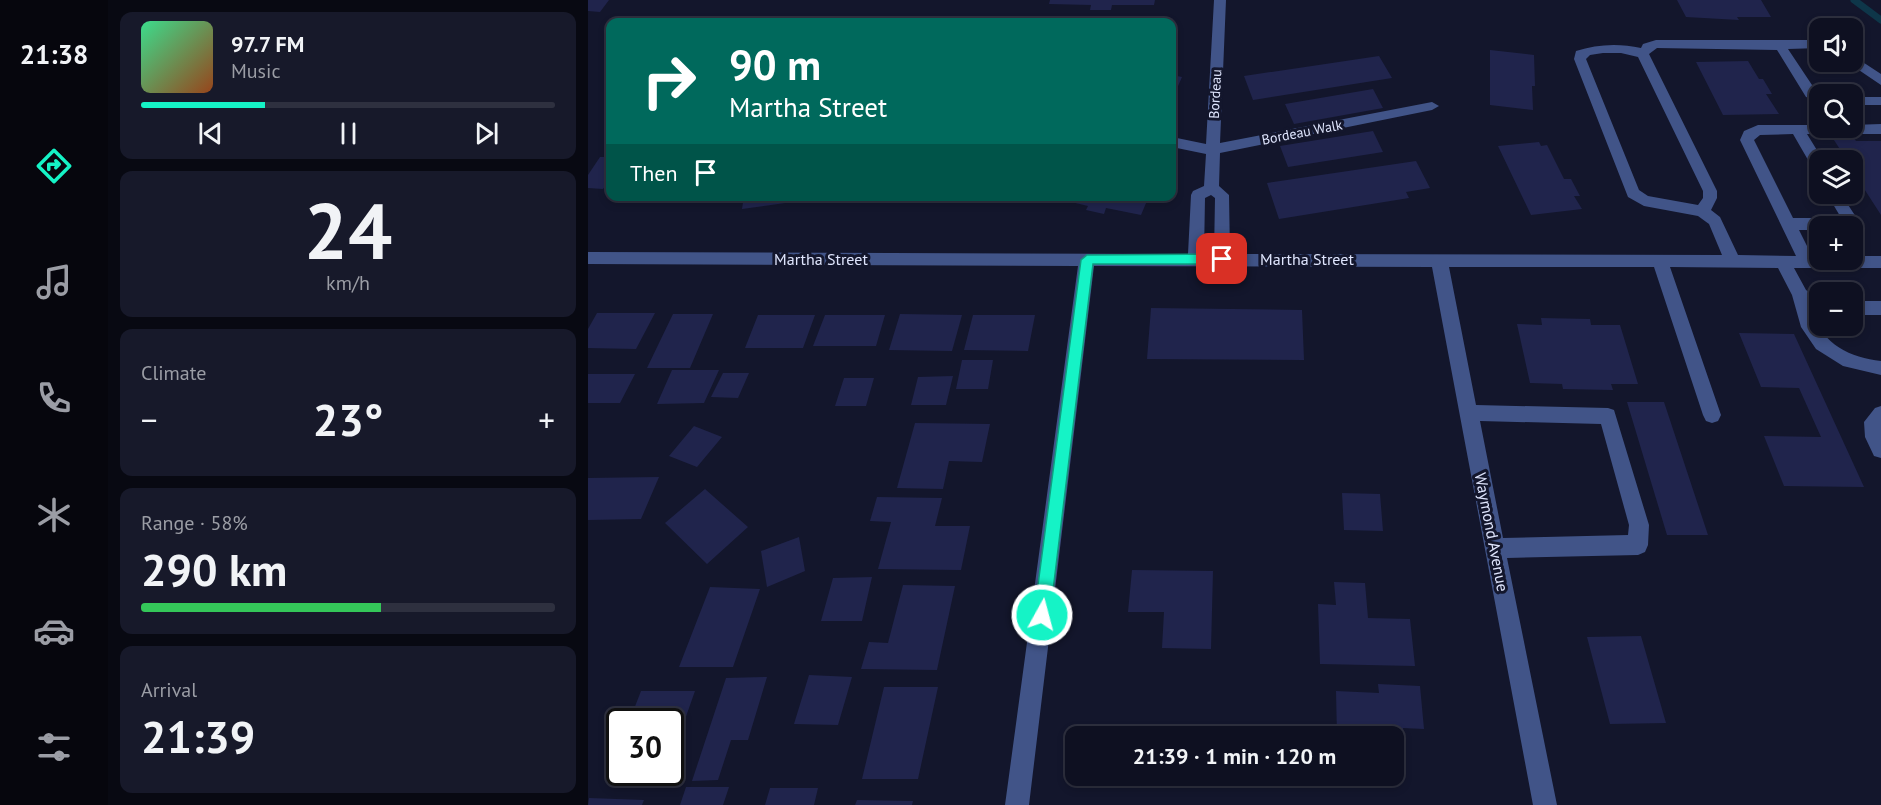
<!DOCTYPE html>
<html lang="en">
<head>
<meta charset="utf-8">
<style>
	:root { --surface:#0e1021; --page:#17192a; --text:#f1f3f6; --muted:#9b9da5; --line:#2e303f; --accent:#15f3c6 }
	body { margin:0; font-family:"PT Sans",sans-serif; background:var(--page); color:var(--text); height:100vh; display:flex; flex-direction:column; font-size:22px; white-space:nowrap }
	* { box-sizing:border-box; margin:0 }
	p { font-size:20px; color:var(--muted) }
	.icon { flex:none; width:33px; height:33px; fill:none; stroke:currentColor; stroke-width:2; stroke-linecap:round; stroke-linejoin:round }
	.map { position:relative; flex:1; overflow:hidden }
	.sheet { display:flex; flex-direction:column; gap:12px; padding:12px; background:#080912; width:480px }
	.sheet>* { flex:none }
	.hud { position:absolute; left:18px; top:18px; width:570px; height:183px; border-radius:12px; box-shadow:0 3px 9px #0003,0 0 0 2px var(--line); background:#00695c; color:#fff; overflow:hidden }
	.fabs { position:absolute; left:1221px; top:18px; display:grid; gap:12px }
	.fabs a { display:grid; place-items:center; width:54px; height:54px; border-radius:12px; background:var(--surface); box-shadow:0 3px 9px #0003,0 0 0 2px var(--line); font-size:30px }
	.speed { position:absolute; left:18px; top:708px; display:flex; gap:12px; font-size:30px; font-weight:700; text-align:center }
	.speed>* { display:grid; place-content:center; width:78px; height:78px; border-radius:50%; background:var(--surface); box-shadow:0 3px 9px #0003,0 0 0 2px var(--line); line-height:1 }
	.speed .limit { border:3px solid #111; border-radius:9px; background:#fff; color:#111 }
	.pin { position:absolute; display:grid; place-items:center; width:51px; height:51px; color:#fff; margin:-26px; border-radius:12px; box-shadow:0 3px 9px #0006 }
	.me { position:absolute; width:66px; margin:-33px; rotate:7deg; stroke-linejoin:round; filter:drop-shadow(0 0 4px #0008) }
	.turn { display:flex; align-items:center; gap:21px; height:126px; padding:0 24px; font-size:27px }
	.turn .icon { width:78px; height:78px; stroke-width:2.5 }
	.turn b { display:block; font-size:42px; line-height:51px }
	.then { display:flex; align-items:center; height:57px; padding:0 24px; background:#0003; gap:12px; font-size:22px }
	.big { font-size:45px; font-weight:700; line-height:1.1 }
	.sheet .card { flex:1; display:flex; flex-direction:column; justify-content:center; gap:9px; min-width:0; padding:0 21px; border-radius:12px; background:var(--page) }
	.sheet .dial { align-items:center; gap:0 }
	.dial b { font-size:78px; line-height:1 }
	.song { display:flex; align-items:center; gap:18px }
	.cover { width:72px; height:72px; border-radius:9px; background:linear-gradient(135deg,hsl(150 70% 55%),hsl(20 70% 35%)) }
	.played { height:6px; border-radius:3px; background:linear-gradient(90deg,var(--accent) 30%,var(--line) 30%) }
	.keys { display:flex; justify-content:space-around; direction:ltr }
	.heat { display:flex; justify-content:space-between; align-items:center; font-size:33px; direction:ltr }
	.charge { height:9px; border-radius:4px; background:linear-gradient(90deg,#34c759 58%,var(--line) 0) }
	.trip { position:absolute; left:477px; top:726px; width:339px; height:60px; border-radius:12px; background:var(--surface); box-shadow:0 3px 9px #0003,0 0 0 2px var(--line); font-weight:700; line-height:60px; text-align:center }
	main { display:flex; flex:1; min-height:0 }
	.dock { display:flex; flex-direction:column; width:108px; justify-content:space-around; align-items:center; background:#06060d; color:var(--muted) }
	.dock .icon { width:42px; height:42px }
	.dock .active { color:var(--accent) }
	.dock b { font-size:27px; color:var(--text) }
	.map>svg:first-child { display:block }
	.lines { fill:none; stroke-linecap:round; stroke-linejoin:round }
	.stream { stroke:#0e3649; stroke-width:7 }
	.building { fill:#20244c }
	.minor { fill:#415488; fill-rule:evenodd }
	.route { fill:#15f3c6; stroke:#0e9e81; stroke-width:1.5 }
	.labels { text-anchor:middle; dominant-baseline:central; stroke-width:6; stroke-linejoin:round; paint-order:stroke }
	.far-street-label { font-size:14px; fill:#dfe5fd; stroke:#13162c }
	.street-label { font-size:16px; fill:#dfe5fd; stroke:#13162c }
</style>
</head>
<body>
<main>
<nav class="dock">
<b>21:38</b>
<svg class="icon active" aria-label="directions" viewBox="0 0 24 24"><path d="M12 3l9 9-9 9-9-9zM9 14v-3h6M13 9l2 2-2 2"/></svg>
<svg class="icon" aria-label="music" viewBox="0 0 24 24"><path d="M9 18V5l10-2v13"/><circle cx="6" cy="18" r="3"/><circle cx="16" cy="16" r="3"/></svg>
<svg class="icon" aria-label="phone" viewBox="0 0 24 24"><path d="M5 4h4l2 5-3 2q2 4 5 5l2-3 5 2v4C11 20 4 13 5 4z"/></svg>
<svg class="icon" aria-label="climate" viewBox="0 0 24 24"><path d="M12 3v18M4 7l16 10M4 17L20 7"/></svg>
<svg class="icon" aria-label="car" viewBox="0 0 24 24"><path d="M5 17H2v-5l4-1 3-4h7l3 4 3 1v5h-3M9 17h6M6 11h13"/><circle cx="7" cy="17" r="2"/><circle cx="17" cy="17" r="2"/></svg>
<svg class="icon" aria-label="filters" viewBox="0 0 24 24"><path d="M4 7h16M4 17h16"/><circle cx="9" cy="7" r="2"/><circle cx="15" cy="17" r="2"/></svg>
</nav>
<section class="sheet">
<div class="card">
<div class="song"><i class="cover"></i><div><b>97.7 FM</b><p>Music</p></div></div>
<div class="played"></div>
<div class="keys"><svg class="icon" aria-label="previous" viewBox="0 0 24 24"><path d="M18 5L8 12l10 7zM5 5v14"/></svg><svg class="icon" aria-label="pause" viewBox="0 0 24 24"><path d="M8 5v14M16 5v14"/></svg><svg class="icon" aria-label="next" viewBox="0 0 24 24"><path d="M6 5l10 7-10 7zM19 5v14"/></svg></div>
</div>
<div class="card dial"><b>24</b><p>km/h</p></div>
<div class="card"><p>Climate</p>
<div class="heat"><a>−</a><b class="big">23°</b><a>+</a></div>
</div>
<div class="card"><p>Range · 58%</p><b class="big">290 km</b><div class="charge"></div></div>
<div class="card"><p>Arrival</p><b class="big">21:39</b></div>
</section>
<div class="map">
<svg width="1293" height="805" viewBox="0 0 1293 805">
	<rect width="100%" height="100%" fill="#13162c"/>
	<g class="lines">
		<path class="stream" d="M1266,0L1293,20"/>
	</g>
	<path class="building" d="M0,0H21L12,12L0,11Z
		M462,0H567L566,5H524L523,10H502L503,5L461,4Z
		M1089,0H1173L1183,17H1149L1151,20L1098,17Z
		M902,50L946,55L947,86H944L945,110L902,105Z
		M791,56L804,78L665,100L656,76Z
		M1160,61L1171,79H1175L1184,94H1178L1191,114L1135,115L1108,62Z
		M584,75L594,77L584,100Z
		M785,89L795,108L706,124L697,104Z
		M785,131L795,152L700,167L692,146Z
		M1244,137H1265L1268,141H1293V215L1264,170V160H1259Z
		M951,142L953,146L959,145L976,179H983L992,196H986L994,209L943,215L910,146Z
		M12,157H22V179L15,189L0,188V175Z
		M828,161L842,188L818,192L821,198L691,219L679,183Z
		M156,196H233V198L154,209Z
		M458,196H561L553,215L518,208L516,214L498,210L500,206Z
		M563,308L714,310L716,360L559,359Z
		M9,313H67L48,349L0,348V329Z
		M85,314H125L102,368H59Z
		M312,314L374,315L364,351L301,350Z
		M170,315H227L215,348H157Z
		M237,315H297L288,346H225Z
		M385,315H447L440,351L376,350Z
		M953,318L1002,319L1003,325H1032L1050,384H1023L1025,390L975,389L974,384L942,383L929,324L954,325Z
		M1151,333L1206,334L1276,487L1196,486L1176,436L1233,437L1211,388L1173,387Z
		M374,360H405L400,389H368Z
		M84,370H131L116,403L69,404Z
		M135,373H161L150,398L123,397Z
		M0,374H47L32,403H0Z
		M365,376L358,405H323L330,377Z
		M256,378H286L278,406H247Z
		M1039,402H1076L1120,535H1079Z
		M327,423L402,424L394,462L361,461L355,489L309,488Z
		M106,426L134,437L109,467L81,456Z
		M71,477L53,519L0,520V478Z
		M117,489L160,527L119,564L77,523Z
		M754,493L792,494L795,531L756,530Z
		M289,497L354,498L347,526H382L373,570L290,569L303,522L282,521Z
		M211,537L217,571L179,587L173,551Z
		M544,570L625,571L623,649L574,648L576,612H540Z
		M284,577L274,621H233L245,578Z
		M746,582L777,583L780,618L822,619L827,666L732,664L730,604L748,605Z
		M315,585L367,586L349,670L273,669L281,642L300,643Z
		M122,587L172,589L145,667H91Z
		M1053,636L1078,723L1022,724L999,637Z
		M221,675L264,677L250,725L206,724Z
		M179,677L160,740H143L130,780L104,781L138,678Z
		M790,684L832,686L836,729L815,728L818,768L806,767V736H749L748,691L791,693Z
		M296,687H350L330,779H274Z
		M53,691H107L83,759L82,722H41Z
		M31,744L32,772H78L77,776L19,775Z
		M98,787H141L135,805H92Z
		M182,788H230L226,805H177Z
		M1,798L56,800L54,805H0Z
		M269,800L325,801L324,805H267Z"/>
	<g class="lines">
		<path class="minor" d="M626,0H638L632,143L844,102L851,106L844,110L632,153L631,186L641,195L642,254L1134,255L1121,224L1110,216L1056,206L1040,197L986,59L988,51C1009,44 1031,43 1053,48L1055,44L1068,40H1232V48L1200,49L1228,91L1237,94H1232V101L1218,97L1189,50L1069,48L1061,54L1129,191V198L1123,210L1132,217L1150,255L1208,256L1152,140L1156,131L1170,125H1232V128H1264V125L1293,124V134H1219L1235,160H1232V173L1227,172L1205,134L1172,135L1166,140L1205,218H1250L1252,216L1239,194H1253L1268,217L1261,226H1232V230H1211L1224,256H1232V260H1264V256H1293V268H1206L1218,290L1232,300V314L1225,313C1234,344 1263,358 1293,361V375L1255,366L1228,349L1213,327L1204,295L1190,268L1082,267L1133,415L1130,421L1124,423L1118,421L1115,415L1066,267H861L888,405L1020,408L1026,410L1061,525L1060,545L1057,552L1050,555L919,558L969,805H945L844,267L506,266L441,805H417L490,266L0,264V252L600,254L603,195L605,191L616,186L618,154L584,147V137L618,144ZM1015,53H1033L1050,57L1115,191V198L1110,205L1060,196L1051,190L998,59L1002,55ZM623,195L627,198L626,254H616L617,198ZM892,421L1013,424L1041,525L1040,535L915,538Z
			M1264,55L1293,74V85L1259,62H1264Z
			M1264,97H1293V105H1264Z
			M1264,301H1293V315H1264Z
			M1293,406V458L1286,456L1277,437L1276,422L1287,408Z"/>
	</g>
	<path class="route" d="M634,254L640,259L634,264H505L462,615L459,621L454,623L448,621L446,615L493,260L499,255Z"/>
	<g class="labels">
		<g class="far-street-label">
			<text transform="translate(627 94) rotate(-87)">Bordeau</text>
			<text transform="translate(714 132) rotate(-11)">Bordeau Walk</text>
		</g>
		<g class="street-label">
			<text x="233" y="259">Martha Street</text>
			<text x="719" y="259">Martha Street</text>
			<text transform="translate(904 532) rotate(79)">Waymond Avenue</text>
		</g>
	</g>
</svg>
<div class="fabs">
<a><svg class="icon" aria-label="sound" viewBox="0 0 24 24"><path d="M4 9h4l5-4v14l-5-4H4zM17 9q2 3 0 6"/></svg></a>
<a><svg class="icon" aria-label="search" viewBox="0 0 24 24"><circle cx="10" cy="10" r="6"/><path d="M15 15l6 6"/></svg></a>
<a><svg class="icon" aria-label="layers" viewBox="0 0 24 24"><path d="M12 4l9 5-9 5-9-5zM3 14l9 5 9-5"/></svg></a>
<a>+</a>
<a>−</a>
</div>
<div class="speed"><div class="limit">30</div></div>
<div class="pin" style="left:634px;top:259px;background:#d93025"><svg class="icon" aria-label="arrive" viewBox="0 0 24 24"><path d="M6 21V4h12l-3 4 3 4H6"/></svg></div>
<svg class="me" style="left:454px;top:615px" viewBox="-20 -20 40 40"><circle r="17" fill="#15f3c6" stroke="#fff" stroke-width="3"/><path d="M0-11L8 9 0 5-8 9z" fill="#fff"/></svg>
<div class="trip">21:39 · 1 min · 120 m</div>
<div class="hud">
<div class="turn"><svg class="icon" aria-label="right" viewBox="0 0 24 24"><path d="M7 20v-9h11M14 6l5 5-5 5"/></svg><div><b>90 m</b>Martha Street</div></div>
<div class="then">Then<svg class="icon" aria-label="arrive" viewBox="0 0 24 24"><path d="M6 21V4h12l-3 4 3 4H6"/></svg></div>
</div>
</div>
</main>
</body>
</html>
